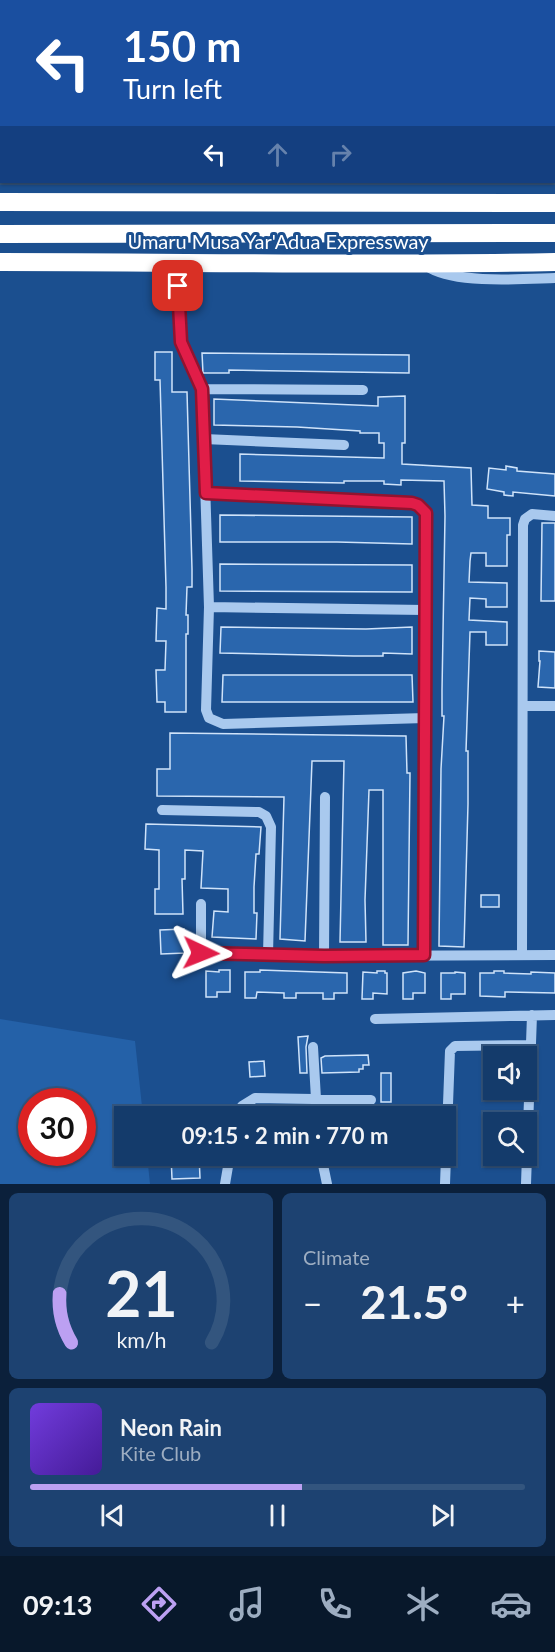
<!DOCTYPE html>
<html lang="en">
<head>
<meta charset="utf-8">
<style>
	:root { --surface:#143b6b; --page:#1d4271; --text:#f1f3f6; --muted:#9dadc1; --line:#33557e; --accent:#bca0f2 }
	body { margin:0; font-family:Lato,sans-serif; background:var(--page); color:var(--text); height:100vh; display:flex; flex-direction:column; font-size:22px; white-space:nowrap }
	* { box-sizing:border-box; margin:0 }
	p { font-size:20px; color:var(--muted) }
	.icon { flex:none; width:33px; height:33px; fill:none; stroke:currentColor; stroke-width:2; stroke-linecap:round; stroke-linejoin:round }
	.map { position:relative; height:1184px; overflow:hidden }
	.side { display:flex; flex-direction:column; gap:9px; padding:9px; background:#0b203b; flex:1 }
	.side>* { flex:none }
	.hud { position:absolute; left:0px; top:0px; width:555px; height:183px; box-shadow:0 2px 4px #0004,0 0 0 2px var(--line); background:#1a4fa0; color:#fff; overflow:hidden }
	.buttons { position:absolute; left:483px; top:1046px; display:grid; gap:12px }
	.buttons a { display:grid; place-items:center; width:54px; height:54px; border-radius:0px; background:var(--surface); box-shadow:0 2px 4px #0004,0 0 0 2px var(--line); font-size:30px }
	.speed { position:absolute; left:18px; top:1088px; display:flex; gap:12px; font-size:30px; font-weight:700; text-align:center }
	.speed>* { display:grid; place-content:center; width:78px; height:78px; border-radius:50%; background:var(--surface); box-shadow:0 2px 4px #0004,0 0 0 2px var(--line); line-height:1 }
	.speed .limit { border:9px solid #d22; background:#fff; color:#111 }
	.pin { position:absolute; display:grid; place-items:center; width:51px; height:51px; color:#fff; margin:-26px; border-radius:12px; box-shadow:0 3px 9px #0006 }
	.me { position:absolute; width:66px; margin:-33px; rotate:92deg; stroke-linejoin:round; filter:drop-shadow(0 0 4px #0008) }
	.turn { display:flex; align-items:center; gap:21px; height:126px; padding:0 24px; font-size:27px }
	.turn .icon { width:78px; height:78px; stroke-width:2.5 }
	.turn b { display:block; font-size:42px; line-height:51px }
	.lanes { display:flex; align-items:center; height:57px; padding:0 24px; background:#0003; justify-content:center; gap:30px; direction:ltr }
	.lanes .off { opacity:.35 }
	.big { font-size:45px; font-weight:700; line-height:1.1 }
	.side .tile { flex:1; display:flex; flex-direction:column; justify-content:center; gap:9px; min-width:0; padding:0 21px; border-radius:9px; background:var(--page) }
	.side .dial { align-items:center; gap:0 }
	.dial svg { height:156px; overflow:visible; fill:none; stroke:var(--line); stroke-width:7; stroke-linecap:round; text-anchor:middle }
	.dial text { fill:var(--text); stroke:none }
	.song { display:flex; align-items:center; gap:18px }
	.cover { width:72px; height:72px; border-radius:9px; background:linear-gradient(135deg,hsl(260 70% 55%),hsl(260 70% 35%)) }
	.played { height:6px; border-radius:3px; background:linear-gradient(90deg,var(--accent) 55%,var(--line) 55%) }
	.keys { display:flex; justify-content:space-around; direction:ltr }
	.heat { display:flex; justify-content:space-between; align-items:center; font-size:33px; direction:ltr }
	.side .tiles { flex:1; display:grid; gap:9px; grid-template-columns:1fr 1fr }
	.tile:last-child { grid-column:span 2 }
	.trip { position:absolute; left:114px; top:1106px; width:342px; height:60px; border-radius:0px; background:var(--surface); box-shadow:0 2px 4px #0004,0 0 0 2px var(--line); font-weight:700; line-height:60px; text-align:center }
	.tabs { display:flex; height:96px; justify-content:space-around; align-items:center; background:#08182b; color:var(--muted) }
	.tabs .icon { width:42px; height:42px }
	.tabs .selected { color:var(--accent) }
	.tabs b { font-size:27px; color:var(--text) }
	.map>svg:first-child { display:block }
	.green { fill:#2461a8; fill-rule:evenodd }
	.building { fill:#2a66ad; stroke:#cfe3fa; stroke-width:1.5 }
	.lines { fill:none; stroke-linecap:round; stroke-linejoin:round }
	.minor { stroke:#a9c9ee; stroke-width:10 }
	.highway { stroke:#fff; stroke-width:18 }
	.route-casing { stroke:#92132f; stroke-width:15 }
	.route { stroke:#e11d48; stroke-width:10 }
	.labels { text-anchor:middle; dominant-baseline:central; stroke-width:6; stroke-linejoin:round; paint-order:stroke }
	.street-label { font-size:20px; fill:#fff; stroke:#1b4f8f }
</style>
</head>
<body>
<div class="map">
<svg width="555" height="1184" viewBox="0 0 555 1184">
	<rect width="100%" height="100%" fill="#1b4f8f"/>
	<path class="green" d="M0,1019L135,1041L143,1116H124V1155H147L150,1184H0ZM32,1101H82V1152H32Z"/>
	<path class="building" d="M155,352H172V392H187L192,569V587H187L186,615H188V634H186V712H165V702H157L156,670H165L166,641H156L157,608L166,609V587L160,380H155Z
		M202,353L409,355V373L229,370V373H203Z
		M405,396V443H402V464L471,468L472,505L488,506V518H510V535H507V566H486V553H471L470,561L469,582L507,583V607H486V599L470,598L469,620L507,622V645H486V632H470L466,751H468V804L464,947L439,946L441,769L444,716H442V690L445,516L444,481L401,480V485L384,484V481H344V483L240,481V454L384,458V443H379V433H360V431L297,427L214,425V399L378,406V397Z
		M506,466L517,468V471L555,474V496L513,492V496L504,495V492L487,489L489,468L506,470Z
		M220,515L412,517V544L337,542H220Z
		M542,523H555V601H541Z
		M220,564L412,565V592L220,591Z
		M221,627L366,629L412,627V654L383,653V656H354L220,653Z
		M539,651L555,652V688L538,687L540,661H539Z
		M223,675H412L413,702H222Z
		M170,733L406,736L407,773H410L408,945H383V790H369L365,900L366,942H340L344,761H312L305,941L280,939L284,797L157,796V769H170Z
		M146,824L261,827L259,854H256L254,887V913H257L256,939L212,937L214,911L228,912V889L201,888L203,851L185,850V879H182L183,914H155V889H159V850L145,849Z
		M481,895H499V907H481Z
		M184,929L185,953L161,954L160,930Z
		M219,970H230V992H217V997H206V971L219,972Z
		M260,970L347,973V993H334V999H323V993H296V998H284V993L257,992L256,998H245V972H260Z
		M377,971H385V973H387V994L373,993V999H362L363,972L377,973Z
		M416,971L425,973V993H413V999H403V973Z
		M494,971H504V973L531,974V972L555,973V993L505,992V997L480,996V973H494Z
		M455,972L465,973V994H451V999H441V973H455Z
		M308,1036L306,1047L307,1073H300L298,1037Z
		M368,1055L369,1065H363V1069H359V1072L322,1073L321,1058L325,1056Z
		M264,1061L265,1076L250,1077L249,1062Z
		M381,1073H391V1102H381Z
		M171,1155H199L200,1178L172,1179Z
		M333,1155H369V1165L334,1166Z"/>
	<g class="lines">
		<path class="minor" d="M117,0L118,2
			M137,0L138,2
			M416,0L417,2
			M533,0L534,2
			M554,31L555,33
			M0,54H2
			M554,55L555,53
			M0,85H2
			M0,112H2
			M554,126H555
			M554,158H555
			M177,262L181,342L202,389L209,607L206,710L209,718L223,724L425,718
			M430,268C459,284 522,279 555,278
			M202,389L363,390
			M204,439L344,445
			M206,493L412,503L418,505L426,513L424,955
			M209,607L425,610
			M523,706H555
			M162,810L259,812L266,816L271,827L268,955
			M201,904V953L324,956L555,955
			M522,955L523,525L525,519L532,514L555,516
			M324,956L325,797
			M375,1019L555,1015
			M313,1047L317,1116
			M237,1116L242,1106L255,1098L371,1100
			M321,1155L327,1184
			M225,1184L230,1155
			M445,1184L450,1051L455,1046L530,1045
			M526,1184L532,1015"/>
		<path class="highway" d="M0,172H2
			M554,174H555
			M0,202L555,203
			M0,234L555,233
			M0,262C185,262 370,266 555,262"/>
	</g>
	<g class="lines">
		<g class="route-casing">
			<path id="route" d="M178,286L181,342L202,389L206,493L412,503L418,505L426,513L424,955L324,956L201,953"/>
		</g>
		<use href="#route" class="route"/>
	</g>
	<g class="labels">
		<g class="street-label">
			<text x="278" y="241">Umaru Musa Yar'Adua Expressway</text>
		</g>
	</g>
</svg>
<div class="buttons">
<a><svg class="icon" aria-label="sound" viewBox="0 0 24 24"><path d="M4 9h4l5-4v14l-5-4H4zM17 9q2 3 0 6"/></svg></a>
<a><svg class="icon" aria-label="search" viewBox="0 0 24 24"><circle cx="10" cy="10" r="6"/><path d="M15 15l6 6"/></svg></a>
</div>
<div class="speed"><div class="limit">30</div></div>
<div class="pin" style="left:178px;top:286px;background:#d93025"><svg class="icon" aria-label="arrive" viewBox="0 0 24 24"><path d="M6 21V4h12l-3 4 3 4H6"/></svg></div>
<svg class="me" style="left:201px;top:953px" viewBox="-20 -20 40 40"><path d="M0-17L14 15 0 8-14 15z" fill="#e11d48" stroke="#fff" stroke-width="4"/></svg>
<div class="trip">09:15 · 2 min · 770 m</div>
<div class="hud">
<div class="turn"><svg class="icon" aria-label="left" viewBox="0 0 24 24"><path d="M17 20v-9H6M10 6l-5 5 5 5"/></svg><div><b>150 m</b>Turn left</div></div>
<div class="lanes"><svg class="icon" aria-label="left" viewBox="0 0 24 24"><path d="M17 20v-9H6M10 6l-5 5 5 5"/></svg><svg class="icon off" aria-label="ahead" viewBox="0 0 24 24"><path d="M12 20V5M6 11l6-6 6 6"/></svg><svg class="icon off" aria-label="right" viewBox="0 0 24 24"><path d="M7 20v-9h11M14 6l5 5-5 5"/></svg></div>
</div>
</div>
<section class="side">
<div class="tiles">
<div class="tile dial"><svg viewBox="0 0 100 80">
<path d="M14 69A42 42 0 1 1 86 69"/>
<path d="M14 69A42 42 0 0 1 8 44" stroke="#bca0f2"/>
<text x="50" y="56" font-size="32" font-weight="700">21</text>
<text x="50" y="72" font-size="11">km/h</text>
</svg></div>
<div class="tile"><p>Climate</p>
<div class="heat"><a>−</a><b class="big">21.5°</b><a>+</a></div>
</div>
<div class="tile">
<div class="song"><i class="cover"></i><div><b>Neon Rain</b><p>Kite Club</p></div></div>
<div class="played"></div>
<div class="keys"><svg class="icon" aria-label="previous" viewBox="0 0 24 24"><path d="M18 5L8 12l10 7zM5 5v14"/></svg><svg class="icon" aria-label="pause" viewBox="0 0 24 24"><path d="M8 5v14M16 5v14"/></svg><svg class="icon" aria-label="next" viewBox="0 0 24 24"><path d="M6 5l10 7-10 7zM19 5v14"/></svg></div>
</div>
</div>
</section>
<nav class="tabs">
<b>09:13</b>
<svg class="icon selected" aria-label="directions" viewBox="0 0 24 24"><path d="M12 3l9 9-9 9-9-9zM9 14v-3h6M13 9l2 2-2 2"/></svg>
<svg class="icon" aria-label="music" viewBox="0 0 24 24"><path d="M9 18V5l10-2v13"/><circle cx="6" cy="18" r="3"/><circle cx="16" cy="16" r="3"/></svg>
<svg class="icon" aria-label="phone" viewBox="0 0 24 24"><path d="M5 4h4l2 5-3 2q2 4 5 5l2-3 5 2v4C11 20 4 13 5 4z"/></svg>
<svg class="icon" aria-label="climate" viewBox="0 0 24 24"><path d="M12 3v18M4 7l16 10M4 17L20 7"/></svg>
<svg class="icon" aria-label="car" viewBox="0 0 24 24"><path d="M5 17H2v-5l4-1 3-4h7l3 4 3 1v5h-3M9 17h6M6 11h13"/><circle cx="7" cy="17" r="2"/><circle cx="17" cy="17" r="2"/></svg>
</nav>
</body>
</html>
